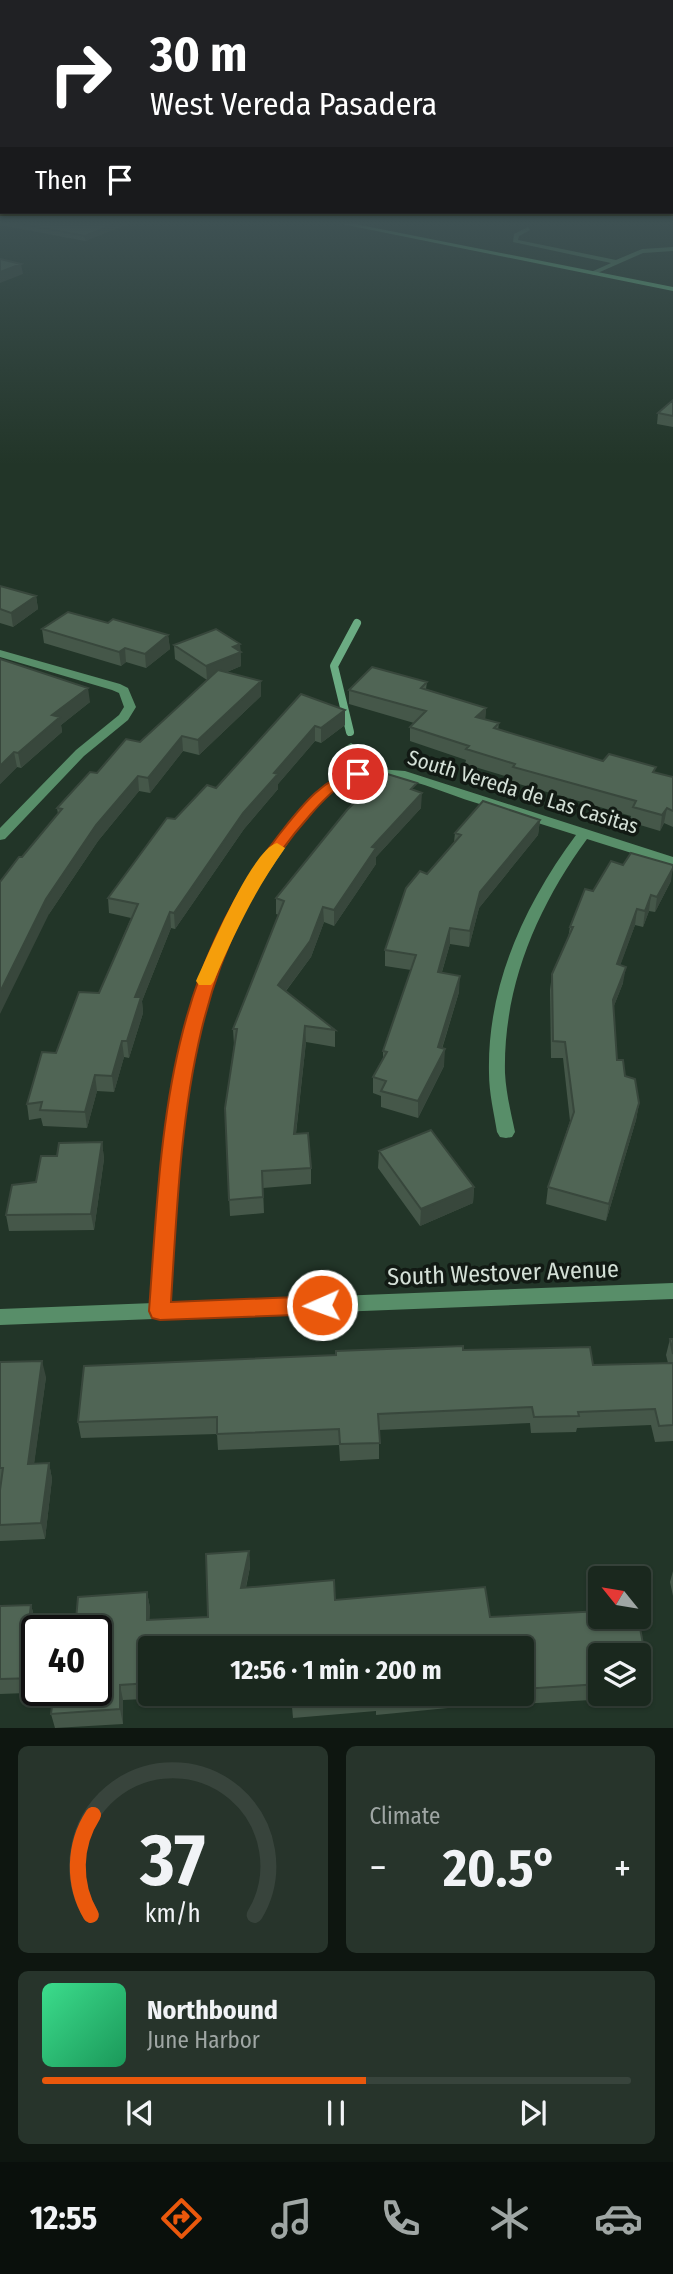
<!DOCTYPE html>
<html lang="en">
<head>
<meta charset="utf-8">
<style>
	:root { --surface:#1a281e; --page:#27342b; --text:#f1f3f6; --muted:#9fa6a4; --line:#38443c; --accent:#ea580c }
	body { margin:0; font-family:"Fira Sans Condensed",sans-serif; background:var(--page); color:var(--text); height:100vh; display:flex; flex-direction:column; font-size:26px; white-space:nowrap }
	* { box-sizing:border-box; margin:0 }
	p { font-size:23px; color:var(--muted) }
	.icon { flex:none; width:38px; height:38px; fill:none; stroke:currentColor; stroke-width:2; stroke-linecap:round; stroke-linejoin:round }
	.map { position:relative; height:1728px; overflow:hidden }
	.side { display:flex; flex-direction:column; gap:18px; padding:18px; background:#0e1610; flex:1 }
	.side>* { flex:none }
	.banner { position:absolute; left:0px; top:0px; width:674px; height:214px; box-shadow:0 2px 5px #0004,0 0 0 2px var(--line); background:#202124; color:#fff; overflow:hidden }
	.needle { width:46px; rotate:300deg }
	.fabs { position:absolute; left:588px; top:1566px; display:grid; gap:14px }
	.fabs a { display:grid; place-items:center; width:63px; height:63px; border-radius:7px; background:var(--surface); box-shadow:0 2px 5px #0004,0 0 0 2px var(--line); font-size:35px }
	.speed { position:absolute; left:21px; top:1615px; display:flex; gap:14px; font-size:35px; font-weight:700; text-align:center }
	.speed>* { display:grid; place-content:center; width:91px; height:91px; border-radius:50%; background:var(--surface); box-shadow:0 2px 5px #0004,0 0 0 2px var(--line); line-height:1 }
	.speed .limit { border:4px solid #111; border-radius:10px; background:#fff; color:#111 }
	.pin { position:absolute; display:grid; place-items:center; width:60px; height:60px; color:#fff; margin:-30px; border:4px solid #fff; border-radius:50%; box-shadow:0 2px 7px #0007 }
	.me { position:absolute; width:77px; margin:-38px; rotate:268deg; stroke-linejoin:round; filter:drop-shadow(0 0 5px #0008) }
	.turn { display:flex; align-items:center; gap:24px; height:147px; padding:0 35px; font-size:32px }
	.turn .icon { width:91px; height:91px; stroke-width:2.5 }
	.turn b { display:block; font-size:49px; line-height:60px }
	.then { display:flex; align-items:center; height:66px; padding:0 35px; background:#0003; gap:14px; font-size:26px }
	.big { font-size:52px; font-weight:700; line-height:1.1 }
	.side .tile { flex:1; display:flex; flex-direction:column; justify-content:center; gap:10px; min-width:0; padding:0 24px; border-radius:10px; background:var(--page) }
	.side .dial { align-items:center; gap:0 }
	.dial svg { height:182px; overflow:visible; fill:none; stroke:var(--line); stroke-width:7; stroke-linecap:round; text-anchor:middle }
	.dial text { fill:var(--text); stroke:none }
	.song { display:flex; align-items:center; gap:21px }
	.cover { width:84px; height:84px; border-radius:10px; background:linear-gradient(135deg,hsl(150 70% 55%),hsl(150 70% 35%)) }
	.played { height:7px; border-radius:4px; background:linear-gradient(90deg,var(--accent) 55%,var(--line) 55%) }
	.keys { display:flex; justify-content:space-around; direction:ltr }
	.heat { display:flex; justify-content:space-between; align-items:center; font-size:38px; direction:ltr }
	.side .tiles { flex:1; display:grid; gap:18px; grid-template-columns:1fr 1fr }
	.tile:last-child { grid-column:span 2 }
	.trip { position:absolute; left:138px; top:1636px; width:396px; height:70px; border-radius:7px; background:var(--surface); box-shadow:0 2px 5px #0004,0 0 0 2px var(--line); font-weight:700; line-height:70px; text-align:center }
	.menu { display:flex; height:112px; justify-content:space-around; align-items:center; background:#0a100c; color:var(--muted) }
	.menu .icon { width:49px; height:49px }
	.menu .current { color:var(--accent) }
	.menu b { font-size:32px; color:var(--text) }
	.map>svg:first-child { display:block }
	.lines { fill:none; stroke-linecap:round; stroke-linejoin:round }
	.stream { stroke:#6bac83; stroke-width:8 }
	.service { fill:#588e69; fill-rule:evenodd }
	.minor { fill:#588e69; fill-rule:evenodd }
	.tertiary { fill:#588e69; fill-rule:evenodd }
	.secondary { fill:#6ac388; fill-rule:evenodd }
	.wall { fill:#455749; fill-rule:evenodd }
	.shaded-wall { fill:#38473c }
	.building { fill:#506555; stroke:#38473c; stroke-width:2 }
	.route { fill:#ea580c; stroke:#983908; stroke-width:2 }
	.slow { fill:#f59e0b }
	.labels { text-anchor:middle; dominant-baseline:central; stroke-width:7; stroke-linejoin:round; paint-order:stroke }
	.street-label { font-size:21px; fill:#d4e0d7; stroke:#121a14 }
	.near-street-label { font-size:24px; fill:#d4e0d7; stroke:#121a14 }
</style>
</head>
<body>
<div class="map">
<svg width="673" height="1728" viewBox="0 0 673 1728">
	<rect width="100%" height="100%" fill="#223528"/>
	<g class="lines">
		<path class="stream" d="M350,732L334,666L357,623"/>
		<path class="service" d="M528,227L530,230L519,236L518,240L616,260L642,249L673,247V251L643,253L593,275L591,272L611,263L513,242L514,234Z"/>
		<path class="minor" d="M0,650L120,684L128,688L136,707L128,720L84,756L5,839L0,840V828L76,750L119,715L124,707L119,693L112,690L0,657Z
			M351,743L357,747L364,770L379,769L405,771L673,857V866L587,839C537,907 503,987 505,1073C506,1093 511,1113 515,1132L512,1137L506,1138L500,1137L497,1132C494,1113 489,1093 489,1073C487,986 524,905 576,835C540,824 505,812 470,801C436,790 399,771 363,778C327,785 301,823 283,851C261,883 239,916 225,952C181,1067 177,1189 170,1311L167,1317L160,1319L153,1317L150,1311C159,1189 164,1067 210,952C225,916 247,884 268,852C290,821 314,785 351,773L345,747Z"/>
		<path class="tertiary" d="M673,1283V1299L0,1325V1309Z"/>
		<path class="secondary" d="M337,223H350L673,287V291Z"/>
	</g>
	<path class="wall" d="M0,223H130L85,241L0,225Z
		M673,400V427L657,424L658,413Z
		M0,586L36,596L38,609L13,627L0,623Z
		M42,629L168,635L170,649L146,668L126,662L121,666L44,643Z
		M240,644L241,666L227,672L261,681V696L199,755L183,751L150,793L139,791L98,841L49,914L22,857L58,814L57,808L97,773L140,742L207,680L175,659L174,645Z
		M0,659L90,702L61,725L62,732L21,768L17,767L0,784Z
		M427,682L426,689L486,708L485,719L499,723L498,730L603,761L673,777V827L664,823L660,831L630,822L631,816L512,782V778L465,764L466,760L410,741V727L414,723L349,704V690Z
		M301,694L345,710V725L321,743L315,741L278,784V789L244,829L175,929L171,928L142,1001L143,1013L129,1058L124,1057L114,1092L97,1091L87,1128L43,1126L41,1118L29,1120L27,1104L56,1053L99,993L131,918L109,913L108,898L175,819L216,788Z
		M416,791L421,808L376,857V864L334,926L324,922L311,957L286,991L335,1030V1047L306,1042L296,1134L311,1168V1184L263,1188L264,1213L230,1216L225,1108L234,1045L233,1029L279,915L276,914V898Z
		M540,820L538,835L479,908L469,947L450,944L442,972L459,992L442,1049L444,1066L418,1118L381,1107V1096L373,1093V1077L383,1059V1051L411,970L385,966V950L427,874L454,842L455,833Z
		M671,881L655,912L649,911L643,927L635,925L620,965L623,983L613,1008L617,1060L639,1103L636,1120L606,1221L546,1204L548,1187L570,1121L563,1058H551L550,990L552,974L568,938L570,927L593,891Z
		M102,1142L104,1159L94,1230L9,1231L6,1215L36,1182L57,1156Z
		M379,1151L474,1187L473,1203L420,1226L378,1168Z
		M670,1339H673V1441L655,1442L651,1425L577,1428L576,1432L531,1433L530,1423L379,1430V1459L340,1461L339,1445L218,1450L217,1434L81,1438L78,1422L463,1350L593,1365L668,1363L666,1355Z
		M0,1362L46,1377L34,1463H49L52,1479L45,1539L0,1541Z
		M249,1551L250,1567L246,1588L334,1580L335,1600L485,1587L490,1617L600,1611V1617H638L650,1682L646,1697L519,1704V1701L376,1715V1711L293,1718L291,1696L210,1704V1696L123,1700V1724L55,1728L51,1714L53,1692L0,1694V1606L31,1605L35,1620L31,1651H37V1690H96V1631H75L78,1597L147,1592L150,1608L149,1620L208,1617L206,1554ZM150,1648H522V1694H150ZM600,1656H639V1694H600Z
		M673,1571V1596L670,1582Z"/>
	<path class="shaded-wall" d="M117,223H130L85,241V236Z
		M21,264L23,274L0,283V272Z
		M36,596L38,609L13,627L11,613Z
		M168,635L170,649L146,668L145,654Z
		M240,644L241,666L207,680L206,666L233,647Z
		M125,648L126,662L121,666L119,652Z
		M261,681V696L199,755L198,740Z
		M88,688L90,702L61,725L62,732L21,768L18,753L52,715Z
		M486,708L485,722L476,717Z
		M345,710V725L321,743V728Z
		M315,726V741L278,784V789L244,829L175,929L174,913L243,813L274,773Z
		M182,736L183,751L150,793L148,778Z
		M14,752L17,767L0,784V766Z
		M138,776L139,791L98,841L49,914L0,1014V992L46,899L96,825Z
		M422,793L421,808L376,857V864L334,926V910L372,847Z
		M667,808L664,823L660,831L662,815Z
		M540,820L538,835L479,908L469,947L470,931L480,892Z
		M673,868L671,881L655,912L657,897Z
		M651,895L649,911L643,927L645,911Z
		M323,907L324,922L311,957L278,1001V985Z
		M637,909L635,925L615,980L617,964Z
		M170,912L171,928L142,1001L143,1013L129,1058L127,1041L135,997Z
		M450,928V944L437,988L438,972Z
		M626,967L623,983L610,1016L613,1000Z
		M460,976L459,992L437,1064L438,1047Z
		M305,1026L306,1042L294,1150V1134Z
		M122,1041L124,1057L114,1092L112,1076Z
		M445,1049L444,1066L418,1118V1101Z
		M95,1075L97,1091L87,1128L85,1112Z
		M639,1103L636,1120L606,1221L609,1204Z
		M102,1142L104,1159L94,1230L91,1214Z
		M474,1187L473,1203L420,1226L421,1209Z
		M42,1361L46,1377L32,1480L28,1464Z
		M49,1463L52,1479L45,1539L41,1523Z
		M249,1551L250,1567L242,1604L241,1588Z
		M147,1592L150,1608L149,1636L147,1620Z
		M31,1605L35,1620L29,1667L25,1652Z
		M120,1685L123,1700V1724L120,1709Z"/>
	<path class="building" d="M16,223H117L85,236Z
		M0,259L21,264L0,272Z
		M673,400V416L658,413Z
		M0,586L36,596L11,613L0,609Z
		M68,612L108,623L113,619L168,635L145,654L125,648L119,652L42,629Z
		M216,629L240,644L233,647L241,652L206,666L174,645Z
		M0,659L88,688L52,715L60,717L18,753L14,752L0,766Z
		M372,667L427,682L421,688L486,708L476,717L499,723L494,728L603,761L609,754L656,767L653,772L673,777V811L667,808L662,815L633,807L636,801L513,767L515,764L466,749L469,746L410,727L426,711L349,690Z
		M218,670L261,681L198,740L182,736L148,778L138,776L96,825L46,899L0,992V882L19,857H22L62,809L57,808L90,772L97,773L126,739L140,742Z
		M301,694L345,710L321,728L315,726L274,773L278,774L243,813L174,913L170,912L135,997H141L127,1041H122L112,1076L95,1075L85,1112L40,1110L42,1102L27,1104L42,1052L56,1053L79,992L99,993L138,904L108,898L167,818L175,819L207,785L216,788Z
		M384,773L417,783L411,789L422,793L372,847L376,848L334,910L323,907L310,941L278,985L335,1030L305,1026L294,1134L308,1133L311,1168L262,1171L263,1197L229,1200L225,1108L237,1029H233L284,901L276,898L347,810Z
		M483,801L540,820L480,892L470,931L450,928L438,972L460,976L438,1047L445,1049L418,1101L381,1091L386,1081L373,1077L387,1052L383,1051L416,955L385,950L406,888L420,871L427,874L461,835L455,833Z
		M631,853L673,865V868L657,897L651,895L645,911L637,909L617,964L626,967L613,1000L617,1060H623L625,1076L635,1079L639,1103L609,1204L548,1187L574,1112L565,1042L553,1041L552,974L573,927H570L585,889L593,891L611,861L623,865Z
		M431,1130L474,1187L421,1209L379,1151Z
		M102,1142L91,1214L6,1215L12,1185L36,1182L41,1156H57L59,1143Z
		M670,1339H673V1354Z
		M463,1346V1350L590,1347L593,1365L673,1363V1425L659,1426L655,1409L578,1412L579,1416L534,1417L532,1407L378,1414L380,1443L340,1444L339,1429L217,1434V1417L78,1422L84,1366L336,1355V1351Z
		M42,1361L28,1464L49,1463L41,1523L0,1525V1490L3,1468H0V1362Z
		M249,1551L241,1588L334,1580L335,1600L485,1587L490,1617L600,1611V1617H638L650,1682H639V1656H600V1684L522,1689V1648H150V1683L120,1685V1709L51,1714L54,1690H96V1631H75L78,1597L147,1592V1620L208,1617L206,1554Z
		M31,1605L25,1652L37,1651V1678L0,1679V1606Z
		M291,1694H436L377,1700L376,1696L292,1703Z"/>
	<linearGradient id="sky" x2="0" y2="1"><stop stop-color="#131d16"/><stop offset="0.48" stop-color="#3e5153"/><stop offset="1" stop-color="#3e5153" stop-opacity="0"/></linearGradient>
	<rect width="673" height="465" fill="url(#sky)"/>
	<path class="route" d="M358,769L365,774C359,780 350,781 342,785C330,792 320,804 311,814C186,954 182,1125 171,1302L322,1296L329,1299L333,1305L329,1311L322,1314L160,1320L152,1318L149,1311C162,1135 164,982 278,836C301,807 321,779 358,769Z"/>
	<path class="slow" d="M277,843L285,848C255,890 234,934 214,981L211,985H199L196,981C208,955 252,849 277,843Z"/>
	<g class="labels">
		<g class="street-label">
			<text transform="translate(523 792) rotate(17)">South Vereda de Las Casitas</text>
		</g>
		<g class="near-street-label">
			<text transform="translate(503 1273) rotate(-2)">South Westover Avenue</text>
		</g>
	</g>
</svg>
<div class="fabs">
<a><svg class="needle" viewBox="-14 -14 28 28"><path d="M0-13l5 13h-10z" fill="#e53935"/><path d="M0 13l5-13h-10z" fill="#9fa6a4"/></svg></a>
<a><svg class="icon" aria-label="layers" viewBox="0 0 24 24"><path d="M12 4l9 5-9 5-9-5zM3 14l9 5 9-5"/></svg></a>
</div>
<div class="speed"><div class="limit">40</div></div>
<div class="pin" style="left:358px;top:774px;background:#d93025"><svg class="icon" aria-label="arrive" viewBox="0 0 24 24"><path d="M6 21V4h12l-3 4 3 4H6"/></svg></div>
<svg class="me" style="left:322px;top:1305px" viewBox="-20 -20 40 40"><circle r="17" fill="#ea580c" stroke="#fff" stroke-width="3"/><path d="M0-11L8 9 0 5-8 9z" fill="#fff"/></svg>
<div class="trip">12:56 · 1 min · 200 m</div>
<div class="banner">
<div class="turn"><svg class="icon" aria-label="right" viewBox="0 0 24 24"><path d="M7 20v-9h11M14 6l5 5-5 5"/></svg><div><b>30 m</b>West Vereda Pasadera</div></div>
<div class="then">Then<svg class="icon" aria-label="arrive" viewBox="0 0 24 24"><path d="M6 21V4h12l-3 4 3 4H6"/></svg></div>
</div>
</div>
<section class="side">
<div class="tiles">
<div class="tile dial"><svg viewBox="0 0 100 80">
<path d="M14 69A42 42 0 1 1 86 69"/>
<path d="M14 69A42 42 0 0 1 15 25" stroke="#ea580c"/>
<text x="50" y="56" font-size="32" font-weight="700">37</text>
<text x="50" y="72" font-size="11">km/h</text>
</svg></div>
<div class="tile"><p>Climate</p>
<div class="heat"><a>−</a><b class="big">20.5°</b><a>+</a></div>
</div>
<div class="tile">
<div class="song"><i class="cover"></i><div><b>Northbound</b><p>June Harbor</p></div></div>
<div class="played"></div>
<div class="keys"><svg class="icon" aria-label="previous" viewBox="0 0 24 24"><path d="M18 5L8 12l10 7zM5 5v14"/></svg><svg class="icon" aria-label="pause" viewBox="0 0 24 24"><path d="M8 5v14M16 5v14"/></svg><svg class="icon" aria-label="next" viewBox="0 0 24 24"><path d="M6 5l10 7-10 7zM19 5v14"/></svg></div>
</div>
</div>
</section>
<nav class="menu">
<b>12:55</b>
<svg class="icon current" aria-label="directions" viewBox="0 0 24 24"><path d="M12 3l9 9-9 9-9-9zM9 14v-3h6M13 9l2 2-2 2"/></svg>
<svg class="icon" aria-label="music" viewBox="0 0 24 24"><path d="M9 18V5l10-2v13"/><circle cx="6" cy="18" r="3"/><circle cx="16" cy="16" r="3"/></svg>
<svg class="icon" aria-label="phone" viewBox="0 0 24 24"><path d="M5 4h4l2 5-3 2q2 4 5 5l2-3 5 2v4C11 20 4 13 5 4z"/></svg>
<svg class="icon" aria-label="climate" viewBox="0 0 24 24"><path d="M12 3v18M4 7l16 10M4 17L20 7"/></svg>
<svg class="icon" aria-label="car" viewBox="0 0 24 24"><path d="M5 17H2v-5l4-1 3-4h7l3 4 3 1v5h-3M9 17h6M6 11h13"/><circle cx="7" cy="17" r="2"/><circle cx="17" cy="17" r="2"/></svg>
</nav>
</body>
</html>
